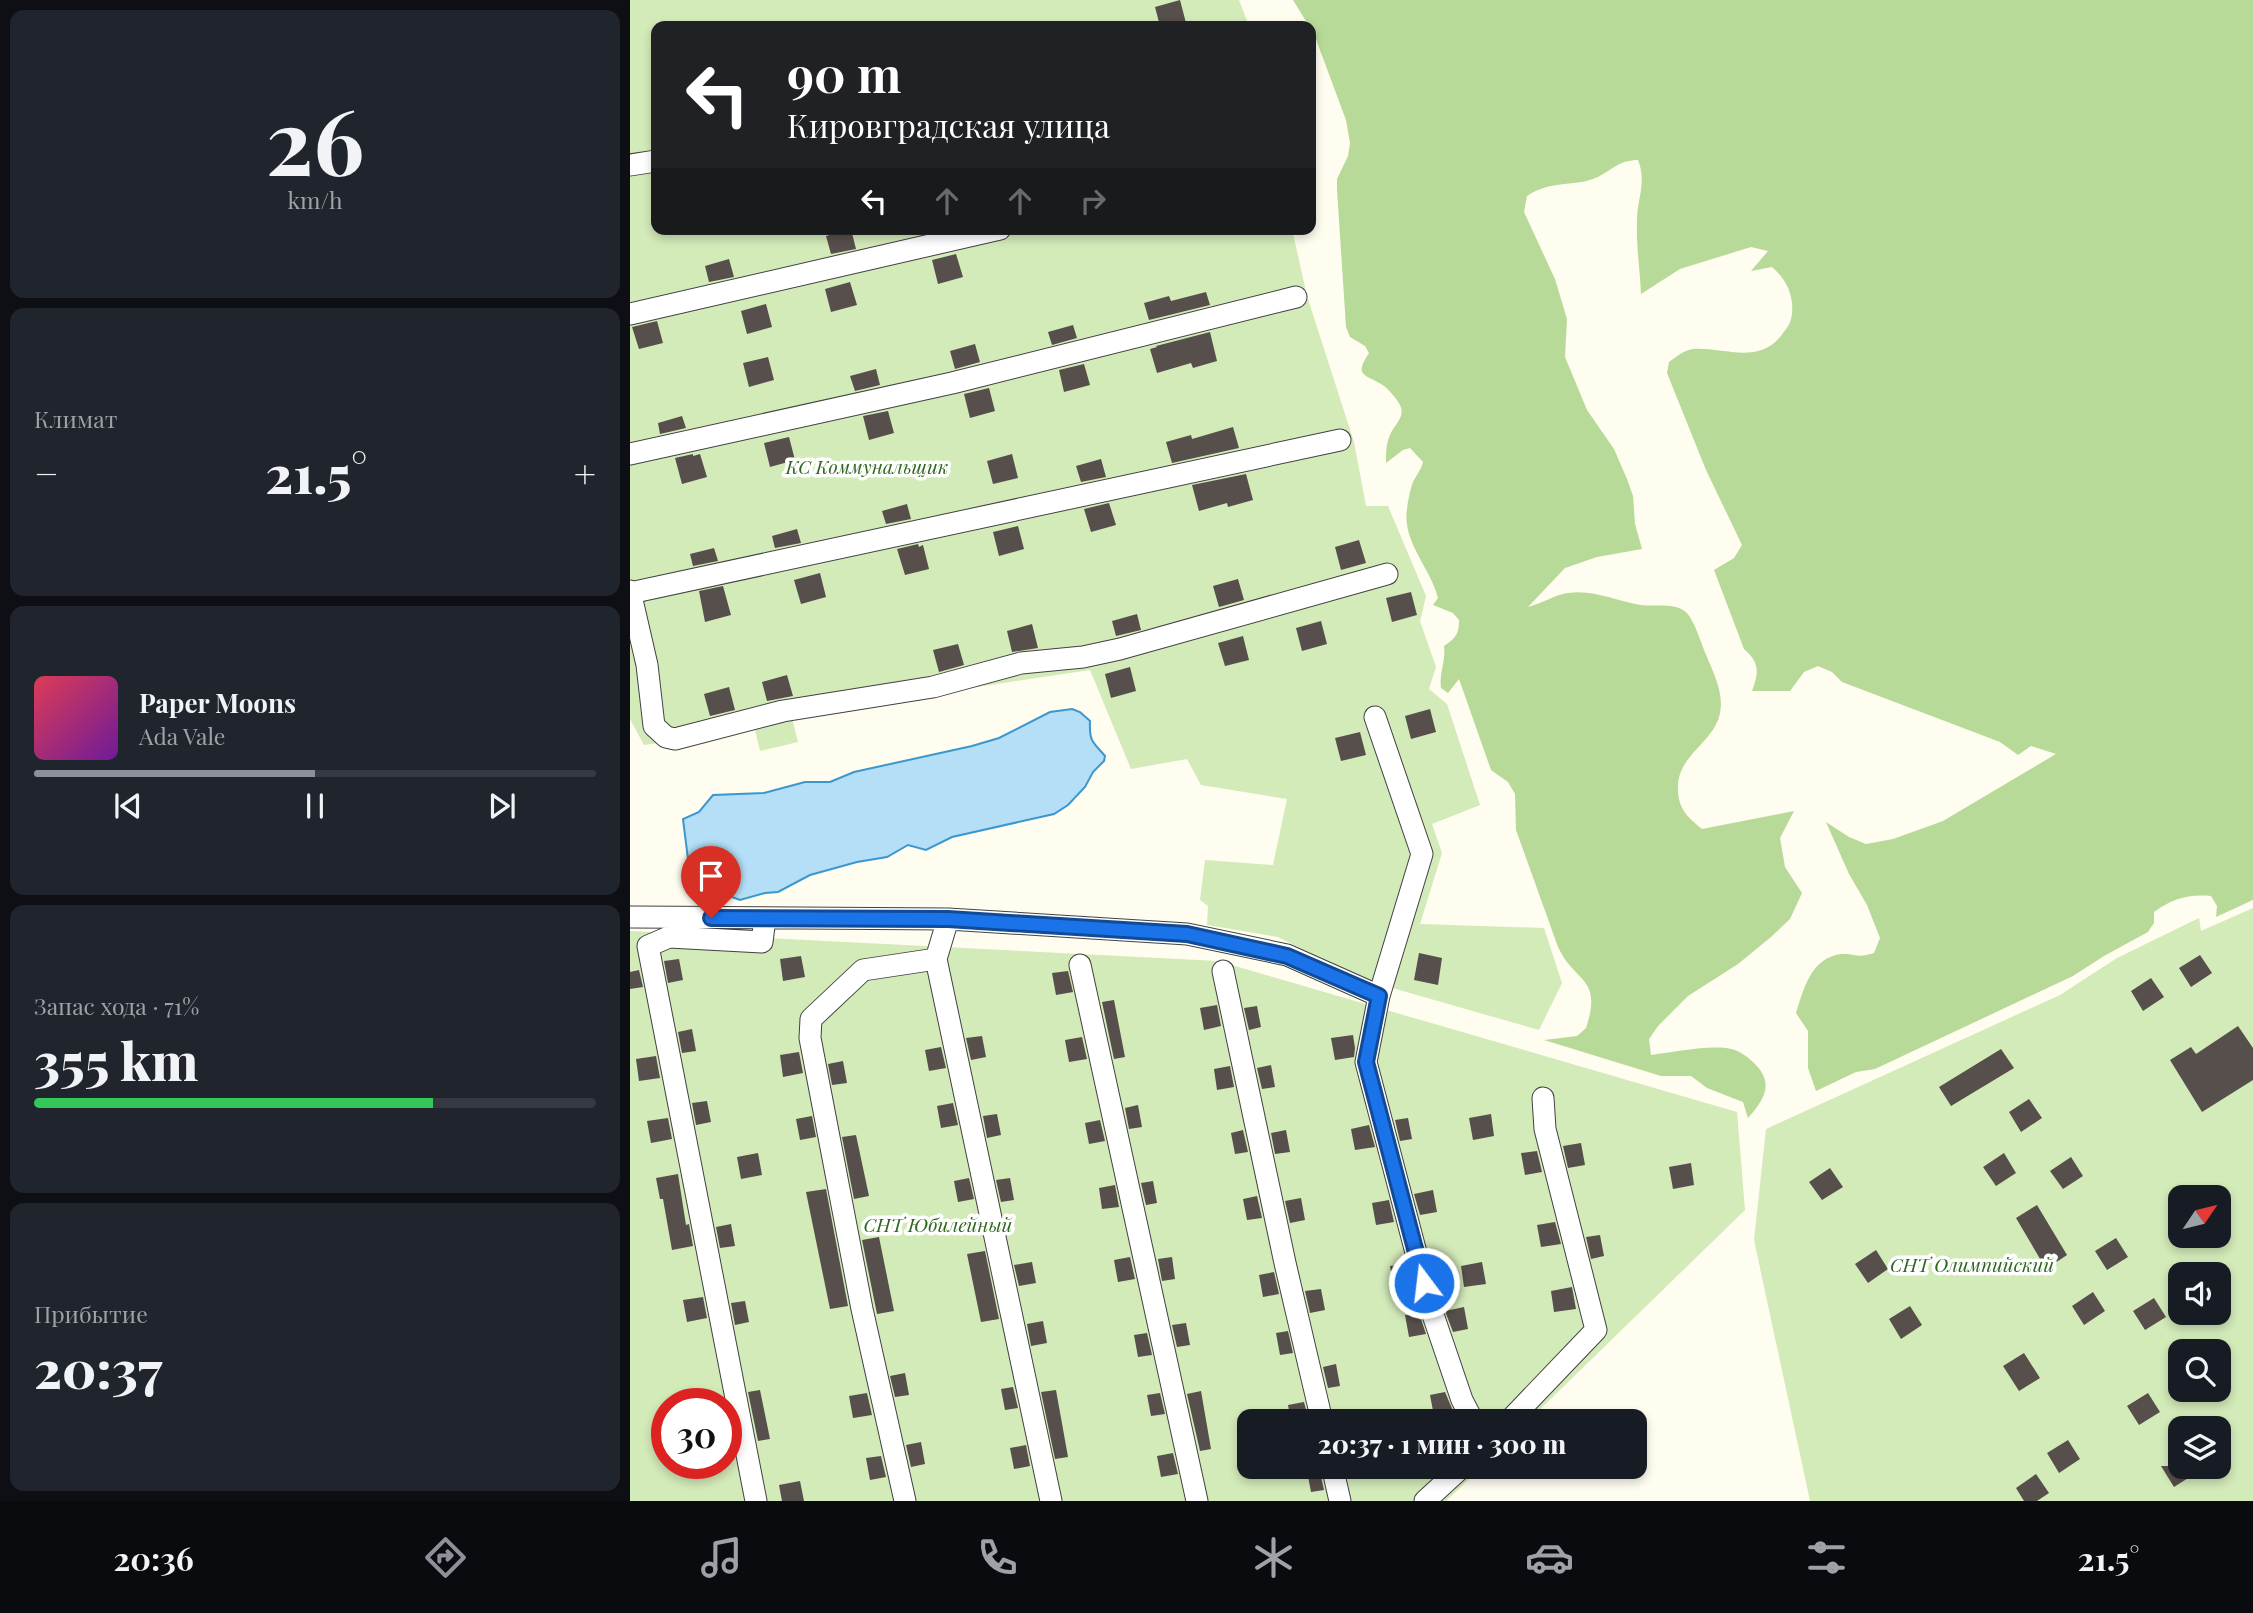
<!DOCTYPE html>
<html lang="ru">
<head>
<meta charset="utf-8">
<style>
	:root { --surface:#171b24; --page:#20242c; --text:#f1f3f6; --muted:#9ea1a6; --line:#363941; --accent:#8c9099 }
	body { margin:0; font-family:"Playfair Display",serif; background:var(--page); color:var(--text); height:100vh; display:flex; flex-direction:column; font-size:26px; white-space:nowrap }
	* { box-sizing:border-box; margin:0 }
	p { font-size:23px; color:var(--muted) }
	.icon { flex:none; width:38px; height:38px; fill:none; stroke:currentColor; stroke-width:2; stroke-linecap:round; stroke-linejoin:round }
	.map { position:relative; flex:1; overflow:hidden }
	.drawer { display:flex; flex-direction:column; gap:10px; padding:10px; background:#0d0f14; width:630px }
	.drawer>* { flex:none }
	.hud { position:absolute; left:21px; top:21px; width:665px; height:214px; border-radius:14px; box-shadow:0 4px 10px #0003; background:#202124; color:#fff; overflow:hidden }
	.needle { width:46px; rotate:55deg }
	.controls { position:absolute; left:1538px; top:1185px; display:grid; gap:14px }
	.controls a { display:grid; place-items:center; width:63px; height:63px; border-radius:14px; background:var(--surface); box-shadow:0 4px 10px #0003; font-size:35px }
	.speed { position:absolute; left:21px; top:1388px; display:flex; gap:14px; font-size:35px; font-weight:700; text-align:center }
	.speed>* { display:grid; place-content:center; width:91px; height:91px; border-radius:50%; background:var(--surface); box-shadow:0 4px 10px #0003; line-height:1 }
	.speed .limit { border:10px solid #d22; background:#fff; color:#111 }
	.pin { position:absolute; display:grid; place-items:center; width:60px; height:60px; color:#fff; margin:-72px -30px; border-radius:50% 50% 50% 0; rotate:-45deg; box-shadow:0 0 7px #0007 }
	.pin .icon { rotate:45deg }
	.me { position:absolute; width:77px; margin:-38px; rotate:345deg; stroke-linejoin:round; filter:drop-shadow(0 0 5px #0008) }
	.turn { display:flex; align-items:center; gap:24px; height:147px; padding:0 21px; font-size:32px }
	.turn .icon { width:91px; height:91px; stroke-width:2.5 }
	.turn b { display:block; font-size:49px; line-height:60px }
	.lanes { display:flex; align-items:center; height:66px; padding:0 21px; background:#0003; justify-content:center; gap:35px; direction:ltr }
	.lanes .off { opacity:.35 }
	.big { font-size:52px; font-weight:800; line-height:1.1 }
	.drawer .card { flex:1; display:flex; flex-direction:column; justify-content:center; gap:10px; min-width:0; padding:0 24px; border-radius:14px; background:var(--page) }
	.drawer .dial { align-items:center; gap:0 }
	.dial b { font-size:91px; line-height:1 }
	.song { display:flex; align-items:center; gap:21px }
	.cover { width:84px; height:84px; border-radius:10px; background:linear-gradient(135deg,hsl(350 70% 55%),hsl(280 70% 35%)) }
	.played { height:7px; border-radius:4px; background:linear-gradient(90deg,var(--accent) 50%,var(--line) 50%) }
	.keys { display:flex; justify-content:space-around; direction:ltr }
	.heat { display:flex; justify-content:space-between; align-items:center; font-size:38px; direction:ltr }
	.charge { height:10px; border-radius:5px; background:linear-gradient(90deg,#34c759 71%,var(--line) 0) }
	.trip { position:absolute; left:607px; top:1409px; width:410px; height:70px; border-radius:14px; background:var(--surface); box-shadow:0 4px 10px #0003; font-weight:800; line-height:70px; text-align:center }
	.tabs { display:flex; height:112px; justify-content:space-around; align-items:center; background:#090b0e; color:var(--muted) }
	.tabs .icon { width:49px; height:49px }
	.tabs .active { color:var(--accent) }
	.tabs b { font-size:32px; color:var(--text) }
	main { display:flex; flex:1; min-height:0 }
	.map>svg:first-child { display:block }
	.green { fill:#d3eab9; fill-rule:evenodd }
	.forest { fill:#b8da98 }
	.water { fill:#b4dff6; stroke:#3b97ce; stroke-width:2 }
	.building { fill:#574f4b }
	.lines { fill:none; stroke-linecap:round; stroke-linejoin:round }
	.minor-casing { stroke:#414141; stroke-width:23 }
	.minor { stroke:#fff; stroke-width:21 }
	.route-casing { stroke:#114b97; stroke-width:18 }
	.route { stroke:#1a73e8; stroke-width:12 }
	.labels { text-anchor:middle; dominant-baseline:central; stroke-width:7; stroke-linejoin:round; paint-order:stroke }
	.park-label { font-size:19px; font-style:italic; fill:#2f671e; stroke:#fff }
</style>
</head>
<body>
<main>
<section class="drawer">
<div class="card dial"><b>26</b><p>km/h</p></div>
<div class="card"><p>Климат</p>
<div class="heat"><a>−</a><b class="big">21.5°</b><a>+</a></div>
</div>
<div class="card">
<div class="song"><i class="cover"></i><div><b>Paper Moons</b><p>Ada Vale</p></div></div>
<div class="played"></div>
<div class="keys"><svg class="icon" aria-label="previous" viewBox="0 0 24 24"><path d="M18 5L8 12l10 7zM5 5v14"/></svg><svg class="icon" aria-label="pause" viewBox="0 0 24 24"><path d="M8 5v14M16 5v14"/></svg><svg class="icon" aria-label="next" viewBox="0 0 24 24"><path d="M6 5l10 7-10 7zM19 5v14"/></svg></div>
</div>
<div class="card"><p>Запас хода · 71%</p><b class="big">355 km</b><div class="charge"></div></div>
<div class="card"><p>Прибытие</p><b class="big">20:37</b></div>
</section>
<div class="map">
<svg width="1623" height="1501" viewBox="0 0 1623 1501">
	<rect width="100%" height="100%" fill="#fffcf0"/>
	<path class="green" d="M0,0H609L619,26H26V229H662L677,296L724,442L736,506H758L796,596L790,621L806,667L799,689L817,704L850,805L802,824L812,853L790,924L914,928L932,983L909,1030L731,979L648,937L577,925L578,906L570,900L575,860L643,865L657,799L571,785L557,759L501,769L460,670L307,693L162,718L168,742L130,751L125,730L14,745L0,719Z
		M1623,908V1501H1180L1124,1240L1136,1129L1430,995L1487,958L1569,918L1571,931ZM1550,1197H1589V1236H1550ZM1550,1274H1589V1312H1550ZM1550,1351H1589V1390H1550ZM1550,1428H1589V1466H1550Z
		M0,931L588,961L1107,1112L1115,1210L898,1421H620V1466L852,1467L816,1501H0ZM37,1404H96V1463H37Z"/>
	<path class="forest" d="M663,0H1623V900L1586,917L1587,906L1581,896C1558,894 1542,899 1524,912V923L1518,932L1474,956L1443,976L1245,1069L1226,1072L1186,1091L1178,1068V1031L1166,1013C1174,988 1181,958 1211,954C1226,953 1226,959 1244,953L1250,938L1237,905L1219,874L1196,822L1219,837L1236,844L1263,839L1313,821L1426,754L1401,746L1388,755L1370,742L1212,682L1202,672L1188,666L1174,672L1160,691H1122C1129,672 1130,663 1114,649L1084,570L1104,558L1112,545L1076,470L1037,373L1039,362C1046,357 1054,350 1063,349C1094,347 1131,366 1153,333C1158,327 1161,322 1162,314C1164,295 1156,279 1142,267L1121,271L1138,251L1121,247L1050,269L1011,294C1010,270 1006,245 1007,221C1007,199 1017,182 1008,160C990,160 983,169 968,177C943,188 922,179 897,196L894,212L925,279L937,319L935,357L957,410L984,449L997,479L1003,496L1005,524L1012,549L967,557L935,568L898,607C911,604 924,595 938,593C963,589 986,601 1011,605C1025,607 1046,602 1057,613C1066,624 1071,644 1077,657C1084,674 1094,694 1090,713C1085,741 1049,755 1048,785C1047,807 1056,816 1072,829L1164,811L1150,838L1155,867L1172,893L1160,919L1141,937L1108,964L1058,996L1028,1026L1019,1039L1021,1055C1046,1052 1071,1046 1096,1048C1107,1049 1117,1056 1124,1063C1145,1083 1134,1100 1118,1118L1113,1102L1077,1088L1061,1076H1031L914,1040L947,1036L956,1028C973,976 945,984 928,947L886,830L885,794L878,782L861,770L829,679L818,693L811,688C809,673 816,661 814,646C826,638 829,634 829,620L823,613L803,605L808,598C800,567 772,542 777,509C778,500 780,490 783,482C787,474 791,470 793,462L780,448L773,450L756,463C756,454 756,443 760,435C764,425 776,417 770,405C766,398 758,388 751,384C734,374 724,376 739,353L735,346L720,337L716,327L707,190V179L718,156L720,143L716,120L681,26H679Z"/>
	<path class="water" d="M442,709L450,712L460,721C459,742 463,742 475,756L474,761L463,772L455,787L438,805L424,814L322,837L296,850L278,845L257,857L227,862L180,875L148,892L135,893L110,900L91,893L66,890L61,883L53,819L69,812L83,795L134,793L175,782H200L224,772L342,746L369,738L420,712Z"/>
	<path class="building" d="M550,0L556,23L530,26L525,7Z
		M221,229L226,249L201,254L196,236Z
		M326,254L333,277L308,284L302,260Z
		M99,259L104,277L79,282L75,266Z
		M220,282L227,305L201,312L195,289Z
		M576,292L580,305L519,320L514,303L539,296L541,301Z
		M136,304L142,327L117,334L111,311Z
		M27,321L33,343L9,349L2,327Z
		M443,325L447,338L422,345L418,332Z
		M580,332L587,361L563,368L561,363L527,373L520,349L527,347L526,346Z
		M345,344L350,362L325,369L320,351Z
		M138,357L144,380L119,387L113,363Z
		M454,364L460,385L434,392L429,370Z
		M246,369L250,385L225,391L220,376Z
		M359,388L365,411L340,418L334,394Z
		M258,411L264,433L239,440L233,416Z
		M52,416L56,428L30,434L28,423Z
		M603,427L609,448L542,463L536,442L561,435L562,439Z
		M159,437L165,460L140,467L134,443Z
		M63,454V456L70,454L77,477L52,484L45,458Z
		M382,454L388,478L363,484L357,461Z
		M471,459L476,477L451,482L446,466Z
		M616,474L623,500L598,507L597,503L569,511L562,485Z
		M479,503L486,525L461,532L454,509Z
		M277,504L281,519L256,524L252,511Z
		M388,526L394,549L369,556L363,532Z
		M167,529L171,543L145,548L142,536Z
		M729,540L736,563L711,570L705,547Z
		M288,544L289,547L293,545L299,569L275,575L267,549Z
		M84,548L88,561L63,566L60,554Z
		M190,573L196,597L171,604L164,580Z
		M608,579L614,600L589,607L583,586Z
		M93,586L101,615L75,622L69,591Z
		M781,592L787,615L762,622L756,598Z
		M507,614L511,630L486,636L482,621Z
		M691,621L697,644L672,651L666,628Z
		M402,624L408,648L382,652L377,631Z
		M613,636L619,660L595,666L588,643Z
		M328,644L334,665L309,672L303,650Z
		M500,667L506,691L481,698L475,674Z
		M157,675L163,696L137,701L132,682Z
		M99,687L105,710L80,716L74,694Z
		M800,709L806,732L781,739L775,716Z
		M730,732L736,755L711,761L705,738Z
		M789,953L812,958L808,985L784,980Z
		M1570,955L1582,973L1561,987L1549,968Z
		M171,956L175,977L153,981L150,959Z
		M49,959L53,980L38,983L34,961Z
		M9,970L13,987L0,989V972Z
		M438,971L443,992L426,995L422,973Z
		M1521,978L1534,997L1513,1011L1501,991Z
		M484,1000L495,1057L484,1059L472,1002Z
		M587,1005L591,1026L574,1030L570,1008Z
		M627,1006L631,1027L619,1030L614,1008Z
		M1608,1026L1623,1048V1080L1572,1112L1540,1060L1561,1047L1566,1054Z
		M62,1029L66,1051L52,1053L48,1032Z
		M723,1035L725,1048L724,1057L705,1060L701,1038Z
		M352,1036L356,1057L341,1060L336,1038Z
		M452,1037L457,1059L439,1062L435,1040Z
		M311,1047L316,1068L299,1071L295,1050Z
		M1371,1049L1384,1068L1321,1106L1309,1087Z
		M169,1052L173,1073L153,1077L150,1055Z
		M26,1056L30,1078L9,1081L6,1059Z
		M213,1061L217,1083L202,1085L198,1064Z
		M641,1065L645,1087L632,1089L627,1068Z
		M600,1066L604,1087L587,1090L584,1069Z
		M1399,1099L1412,1118L1391,1132L1379,1112Z
		M77,1101L81,1122L66,1125L62,1103Z
		M323,1103L328,1125L311,1128L307,1106Z
		M508,1105L512,1127L499,1129L495,1108Z
		M367,1114L371,1135L357,1138L353,1116Z
		M861,1114L864,1136L843,1140L839,1118Z
		M182,1116L186,1137L170,1140L166,1119Z
		M38,1118L42,1139L21,1143L17,1121Z
		M778,1118L782,1139L770,1141L765,1120Z
		M470,1120L475,1141L459,1144L455,1123Z
		M739,1125L745,1147L725,1150L721,1129Z
		M613,1130L618,1152L605,1154L601,1133Z
		M656,1130L660,1152L645,1154L641,1133Z
		M226,1135L239,1196L224,1199L212,1137Z
		M951,1143L955,1165L938,1168L933,1146Z
		M907,1151L912,1172L895,1175L891,1153Z
		M128,1153L132,1175L111,1179L107,1157Z
		M1374,1153L1386,1173L1366,1186L1353,1167Z
		M1441,1157L1453,1176L1433,1189L1420,1171Z
		M1061,1163L1064,1185L1043,1189L1039,1167Z
		M1200,1168L1213,1187L1192,1200L1179,1182Z
		M48,1174L56,1225L59,1224L63,1246L42,1250L33,1199H30L26,1178Z
		M339,1178L344,1199L328,1202L324,1181Z
		M380,1178L384,1200L371,1202L366,1180Z
		M523,1181L527,1203L516,1205L511,1183Z
		M485,1185L489,1207L472,1209L469,1188Z
		M196,1189L218,1306L200,1309L176,1192Z
		M803,1190L807,1212L790,1215L784,1194Z
		M627,1196L632,1218L617,1220L613,1199Z
		M671,1198L675,1220L660,1223L655,1201Z
		M759,1200L764,1222L746,1225L742,1203Z
		M1407,1205L1437,1255L1416,1269L1386,1218Z
		M925,1222L931,1244L911,1247L907,1225Z
		M101,1224L105,1246L90,1248L86,1227Z
		M970,1235L974,1256L961,1259L956,1237Z
		M249,1237L264,1311L247,1314L232,1240Z
		M1486,1238L1498,1257L1477,1270L1465,1251Z
		M1246,1250L1258,1269L1238,1283L1225,1264Z
		M355,1251L369,1319L351,1322L337,1254Z
		M500,1257L505,1279L488,1282L484,1260Z
		M542,1257L545,1279L532,1281L528,1259Z
		M402,1262L406,1283L389,1286L384,1265Z
		M852,1262L856,1284L834,1287L831,1266Z
		M775,1264L781,1285L764,1288L760,1266Z
		M644,1272L649,1294L633,1297L629,1275Z
		M942,1287L946,1309L924,1312L921,1291Z
		M691,1289L695,1310L680,1313L675,1291Z
		M1463,1292L1475,1311L1454,1325L1442,1306Z
		M73,1297L77,1318L57,1322L53,1300Z
		M1524,1298L1536,1317L1515,1330L1503,1311Z
		M115,1301L119,1322L105,1325L101,1303Z
		M1280,1306L1292,1325L1271,1339L1259,1319Z
		M834,1307L838,1329L823,1332L815,1311Z
		M789,1313L796,1334L779,1337L775,1315Z
		M413,1321L417,1343L401,1346L397,1324Z
		M556,1323L560,1345L547,1347L542,1325Z
		M658,1331L663,1353L650,1355L646,1333Z
		M517,1333L522,1355L508,1357L504,1335Z
		M1394,1353L1410,1378L1389,1391L1373,1366Z
		M706,1364L710,1386L698,1388L693,1367Z
		M275,1373L279,1395L265,1397L260,1376Z
		M383,1387L388,1408L375,1410L371,1389Z
		M130,1390L140,1439L128,1441L118,1392Z
		M426,1390L438,1457L425,1459L411,1392Z
		M571,1391L581,1449L570,1451L557,1394Z
		M815,1392L824,1413L804,1416L800,1395Z
		M237,1393L242,1415L223,1418L219,1396Z
		M530,1393L535,1414L521,1416L517,1395Z
		M1518,1393L1530,1412L1509,1425L1497,1406Z
		M674,1402L679,1421H661L658,1405Z
		M1438,1440L1450,1459L1429,1473L1417,1453Z
		M291,1442L295,1464L281,1467L276,1445Z
		M396,1445L400,1466L384,1469L380,1448Z
		M543,1453L548,1474L531,1477L527,1456Z
		M251,1456L256,1477L240,1480L236,1458Z
		M1531,1466H1577L1544,1487Z
		M689,1468L694,1490L681,1492L677,1471Z
		M1406,1474L1419,1493L1407,1501H1394L1386,1488Z
		M170,1481L174,1501H152L149,1485Z"/>
	<g class="lines">
		<g class="minor-casing">
			<path id="minor" d="M0,165L26,161
				M0,314L370,229
				M0,454L322,383L666,297
				M0,591L17,665L24,726L36,737L45,739L153,711L303,687L391,663L453,657L490,649L757,574
				M0,593L710,440
				M745,717L792,854L749,996L736,1062L800,1306L832,1400L843,1421
				M0,917L318,919L557,934L657,955L749,996
				M306,959L421,1501
				M450,965L567,1501
				M593,971L655,1263L692,1421
				M879,1421L966,1330L915,1129L913,1098
				M702,1466L710,1501
				M126,1501L18,946L39,937L132,942L135,918
				M275,1501L232,1309L180,1038L181,1019L233,970L306,959L318,919
				M795,1501L833,1466"/>
		</g>
		<use href="#minor" class="minor"/>
	</g>
	<g class="lines">
		<g class="route-casing">
			<path id="route" d="M81,918L318,919L557,934L657,956L749,996L736,1062L794,1283"/>
		</g>
		<use href="#route" class="route"/>
	</g>
	<g class="labels">
		<g class="park-label">
			<text x="237" y="466">КС Коммунальщик</text>
			<text x="308" y="1224">СНТ Юбилейный</text>
			<text x="1342" y="1264">СНТ Олимпийский</text>
		</g>
	</g>
</svg>
<div class="controls">
<a><svg class="needle" viewBox="-14 -14 28 28"><path d="M0-13l5 13h-10z" fill="#e53935"/><path d="M0 13l5-13h-10z" fill="#9ea1a6"/></svg></a>
<a><svg class="icon" aria-label="sound" viewBox="0 0 24 24"><path d="M4 9h4l5-4v14l-5-4H4zM17 9q2 3 0 6"/></svg></a>
<a><svg class="icon" aria-label="search" viewBox="0 0 24 24"><circle cx="10" cy="10" r="6"/><path d="M15 15l6 6"/></svg></a>
<a><svg class="icon" aria-label="layers" viewBox="0 0 24 24"><path d="M12 4l9 5-9 5-9-5zM3 14l9 5 9-5"/></svg></a>
</div>
<div class="speed"><div class="limit">30</div></div>
<div class="pin" style="left:81px;top:918px;background:#d93025"><svg class="icon" aria-label="arrive" viewBox="0 0 24 24"><path d="M6 21V4h12l-3 4 3 4H6"/></svg></div>
<svg class="me" style="left:794px;top:1283px" viewBox="-20 -20 40 40"><circle r="17" fill="#1a73e8" stroke="#fff" stroke-width="3"/><path d="M0-11L8 9 0 5-8 9z" fill="#fff"/></svg>
<div class="trip">20:37 · 1 мин · 300 m</div>
<div class="hud">
<div class="turn"><svg class="icon" aria-label="left" viewBox="0 0 24 24"><path d="M17 20v-9H6M10 6l-5 5 5 5"/></svg><div><b>90 m</b>Кировградская улица</div></div>
<div class="lanes"><svg class="icon" aria-label="left" viewBox="0 0 24 24"><path d="M17 20v-9H6M10 6l-5 5 5 5"/></svg><svg class="icon off" aria-label="ahead" viewBox="0 0 24 24"><path d="M12 20V5M6 11l6-6 6 6"/></svg><svg class="icon off" aria-label="ahead" viewBox="0 0 24 24"><path d="M12 20V5M6 11l6-6 6 6"/></svg><svg class="icon off" aria-label="right" viewBox="0 0 24 24"><path d="M7 20v-9h11M14 6l5 5-5 5"/></svg></div>
</div>
</div>
</main>
<nav class="tabs">
<b>20:36</b>
<svg class="icon active" aria-label="directions" viewBox="0 0 24 24"><path d="M12 3l9 9-9 9-9-9zM9 14v-3h6M13 9l2 2-2 2"/></svg>
<svg class="icon" aria-label="music" viewBox="0 0 24 24"><path d="M9 18V5l10-2v13"/><circle cx="6" cy="18" r="3"/><circle cx="16" cy="16" r="3"/></svg>
<svg class="icon" aria-label="phone" viewBox="0 0 24 24"><path d="M5 4h4l2 5-3 2q2 4 5 5l2-3 5 2v4C11 20 4 13 5 4z"/></svg>
<svg class="icon" aria-label="climate" viewBox="0 0 24 24"><path d="M12 3v18M4 7l16 10M4 17L20 7"/></svg>
<svg class="icon" aria-label="car" viewBox="0 0 24 24"><path d="M5 17H2v-5l4-1 3-4h7l3 4 3 1v5h-3M9 17h6M6 11h13"/><circle cx="7" cy="17" r="2"/><circle cx="17" cy="17" r="2"/></svg>
<svg class="icon" aria-label="filters" viewBox="0 0 24 24"><path d="M4 7h16M4 17h16"/><circle cx="9" cy="7" r="2"/><circle cx="15" cy="17" r="2"/></svg>
<b>21.5°</b>
</nav>
</body>
</html>
